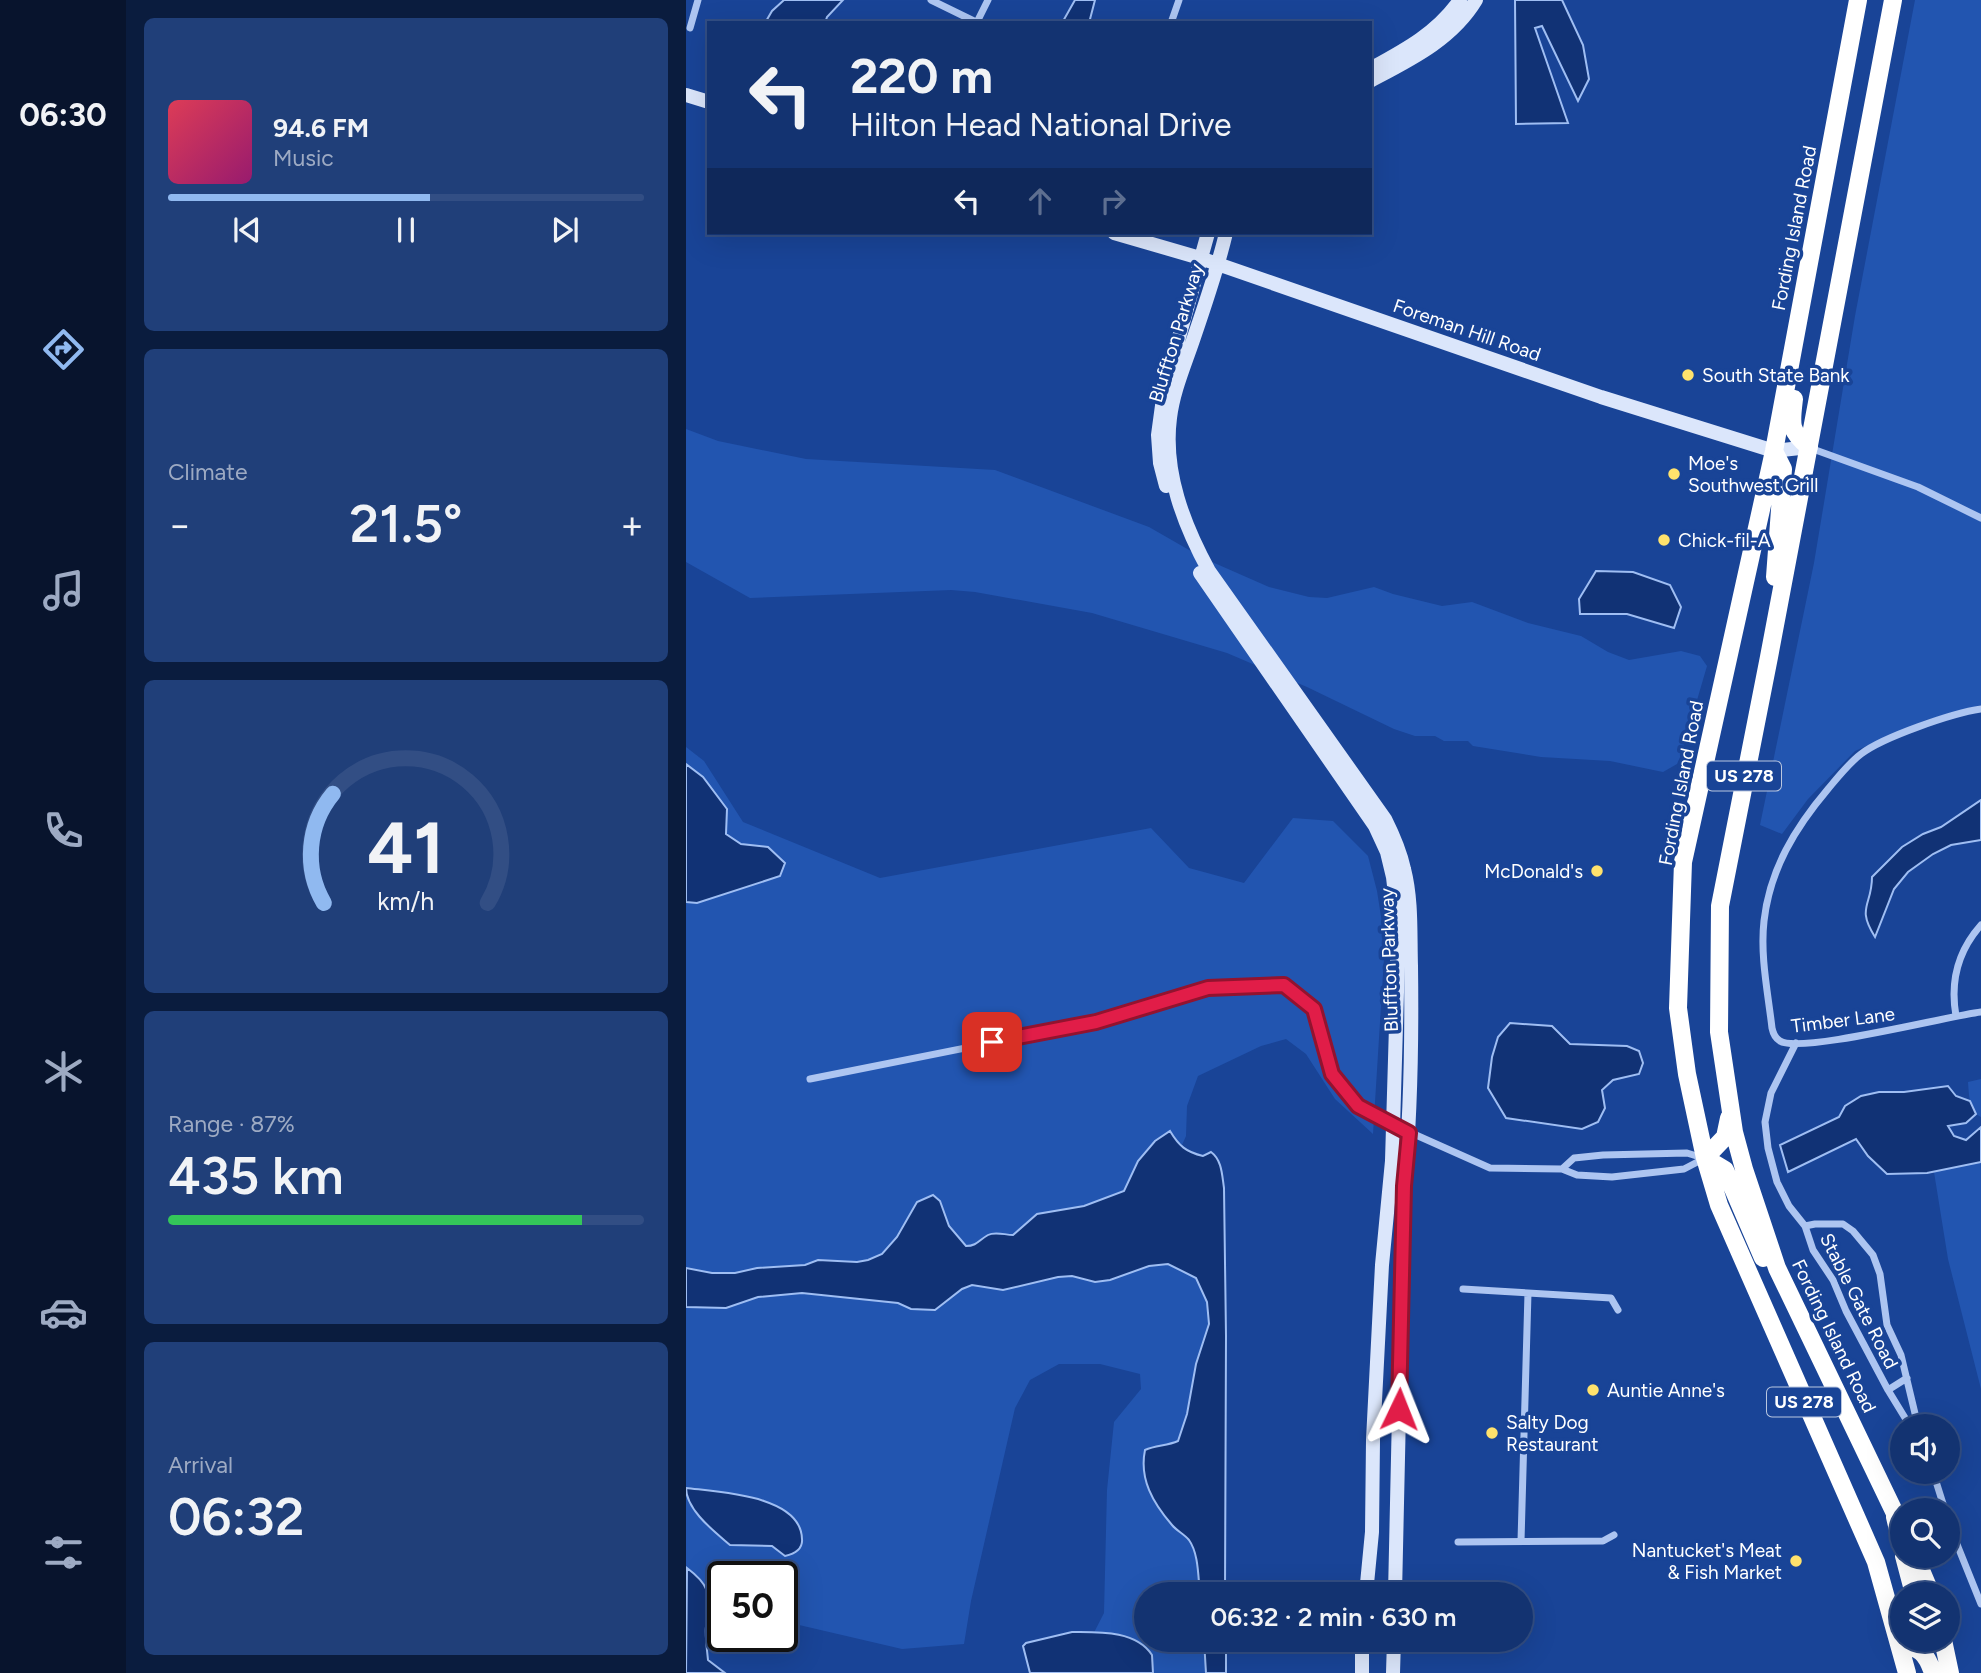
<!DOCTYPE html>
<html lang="en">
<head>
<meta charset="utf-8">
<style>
	:root { --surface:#133371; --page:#203f79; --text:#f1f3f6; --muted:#9daac3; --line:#324e84; --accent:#90b9f0 }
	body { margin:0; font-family:Figtree,sans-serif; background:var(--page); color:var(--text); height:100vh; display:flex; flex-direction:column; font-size:26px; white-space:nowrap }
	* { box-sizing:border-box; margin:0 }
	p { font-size:23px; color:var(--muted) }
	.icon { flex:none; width:38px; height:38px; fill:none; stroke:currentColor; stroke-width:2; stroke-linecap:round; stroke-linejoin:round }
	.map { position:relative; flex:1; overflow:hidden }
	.details { display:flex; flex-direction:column; gap:18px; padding:18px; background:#0a1c3e; width:560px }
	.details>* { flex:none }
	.guide { position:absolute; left:21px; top:21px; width:665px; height:214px; border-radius:0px; box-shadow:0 7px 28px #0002,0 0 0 2px var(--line); background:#133371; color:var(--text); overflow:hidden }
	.tools { position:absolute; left:1204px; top:1414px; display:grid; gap:14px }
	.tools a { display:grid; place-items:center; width:70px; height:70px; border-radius:50%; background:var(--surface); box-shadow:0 7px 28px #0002,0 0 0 2px var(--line); font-size:35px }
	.speed { position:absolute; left:21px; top:1561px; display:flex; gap:14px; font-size:35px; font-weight:700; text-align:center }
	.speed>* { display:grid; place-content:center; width:91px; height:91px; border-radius:50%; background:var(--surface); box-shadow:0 7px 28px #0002,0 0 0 2px var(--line); line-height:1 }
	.speed .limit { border:4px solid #111; border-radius:10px; background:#fff; color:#111 }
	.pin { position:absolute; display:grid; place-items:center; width:60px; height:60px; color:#fff; margin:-30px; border-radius:14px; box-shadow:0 4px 10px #0006 }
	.me { position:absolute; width:77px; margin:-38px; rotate:2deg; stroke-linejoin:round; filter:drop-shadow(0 0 5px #0008) }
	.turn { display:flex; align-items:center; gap:24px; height:147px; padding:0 28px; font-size:32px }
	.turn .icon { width:91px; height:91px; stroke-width:2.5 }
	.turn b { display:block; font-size:49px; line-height:60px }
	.lanes { display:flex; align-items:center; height:66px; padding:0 28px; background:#0003; justify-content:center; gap:35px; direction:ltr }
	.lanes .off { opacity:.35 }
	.big { font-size:52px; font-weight:600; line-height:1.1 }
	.details .card { flex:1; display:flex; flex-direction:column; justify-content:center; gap:10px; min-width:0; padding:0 24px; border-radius:10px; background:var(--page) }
	.details .dial { align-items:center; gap:0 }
	.dial svg { height:182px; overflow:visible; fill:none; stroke:var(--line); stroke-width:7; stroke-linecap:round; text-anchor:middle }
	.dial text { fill:var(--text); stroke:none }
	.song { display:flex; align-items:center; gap:21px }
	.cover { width:84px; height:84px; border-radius:10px; background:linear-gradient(135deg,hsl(350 70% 55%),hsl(320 70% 35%)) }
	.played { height:7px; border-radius:4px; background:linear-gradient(90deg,var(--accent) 55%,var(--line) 55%) }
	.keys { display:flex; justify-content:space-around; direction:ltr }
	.heat { display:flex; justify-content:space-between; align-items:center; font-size:38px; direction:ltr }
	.charge { height:10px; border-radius:5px; background:linear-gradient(90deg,#34c759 87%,var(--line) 0) }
	.trip { position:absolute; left:448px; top:1582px; width:399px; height:70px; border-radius:35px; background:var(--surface); box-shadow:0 7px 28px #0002,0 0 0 2px var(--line); font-weight:600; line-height:70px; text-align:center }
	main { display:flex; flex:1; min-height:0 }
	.menu { display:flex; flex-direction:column; width:126px; justify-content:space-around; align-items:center; background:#08142d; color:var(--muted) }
	.menu .icon { width:49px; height:49px }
	.menu .current { color:var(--accent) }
	.menu b { font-size:32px; color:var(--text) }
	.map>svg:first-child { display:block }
	.green { fill:#2255b0 }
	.water { fill:#113275; stroke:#9fbef3; stroke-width:2 }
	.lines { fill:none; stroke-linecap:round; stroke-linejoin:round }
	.street { stroke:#adc5f1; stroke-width:7 }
	.secondary { stroke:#dbe6fb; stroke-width:14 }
	.highway { stroke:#fff; stroke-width:18 }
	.route-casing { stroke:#92132f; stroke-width:18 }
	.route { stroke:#e11d48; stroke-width:12 }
	.poi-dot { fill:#ffe26c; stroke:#194497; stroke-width:2.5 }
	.labels { text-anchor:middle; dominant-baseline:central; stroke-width:7; stroke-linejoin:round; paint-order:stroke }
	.shield { fill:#194497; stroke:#bac7e0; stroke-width:2 }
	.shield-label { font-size:18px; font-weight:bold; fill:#fff }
	.street-label { font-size:19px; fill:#fff; stroke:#194497 }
	.poi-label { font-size:19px; fill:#fff; stroke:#194497; text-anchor:start }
</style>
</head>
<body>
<main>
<nav class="menu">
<b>06:30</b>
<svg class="icon current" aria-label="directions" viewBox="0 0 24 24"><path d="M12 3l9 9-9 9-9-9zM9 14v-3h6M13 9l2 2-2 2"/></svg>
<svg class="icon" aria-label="music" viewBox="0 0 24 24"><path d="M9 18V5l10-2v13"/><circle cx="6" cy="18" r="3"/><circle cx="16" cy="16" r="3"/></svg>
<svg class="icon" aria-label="phone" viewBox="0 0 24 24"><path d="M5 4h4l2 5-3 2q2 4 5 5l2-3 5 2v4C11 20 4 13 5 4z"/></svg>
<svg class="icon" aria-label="climate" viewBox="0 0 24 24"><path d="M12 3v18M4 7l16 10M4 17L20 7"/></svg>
<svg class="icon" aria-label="car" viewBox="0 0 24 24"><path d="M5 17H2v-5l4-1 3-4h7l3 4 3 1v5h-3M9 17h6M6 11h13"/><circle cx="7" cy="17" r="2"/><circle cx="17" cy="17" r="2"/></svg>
<svg class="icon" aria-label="filters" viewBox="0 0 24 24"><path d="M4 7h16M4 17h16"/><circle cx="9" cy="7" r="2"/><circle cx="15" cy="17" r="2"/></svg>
</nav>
<section class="details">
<div class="card">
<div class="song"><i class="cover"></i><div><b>94.6 FM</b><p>Music</p></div></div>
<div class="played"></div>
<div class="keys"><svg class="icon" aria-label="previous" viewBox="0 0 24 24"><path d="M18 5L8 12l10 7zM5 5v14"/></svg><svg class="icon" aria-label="pause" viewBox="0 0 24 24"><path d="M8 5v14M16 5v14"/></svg><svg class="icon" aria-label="next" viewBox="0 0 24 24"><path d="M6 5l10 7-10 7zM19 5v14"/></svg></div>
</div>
<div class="card"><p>Climate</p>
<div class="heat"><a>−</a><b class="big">21.5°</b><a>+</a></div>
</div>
<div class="card dial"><svg viewBox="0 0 100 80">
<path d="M14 69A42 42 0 1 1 86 69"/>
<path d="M14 69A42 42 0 0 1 18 21" stroke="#90b9f0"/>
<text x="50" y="56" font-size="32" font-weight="700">41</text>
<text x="50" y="72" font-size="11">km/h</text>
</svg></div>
<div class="card"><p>Range · 87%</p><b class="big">435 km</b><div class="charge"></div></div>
<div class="card"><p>Arrival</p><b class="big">06:32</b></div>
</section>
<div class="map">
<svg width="1295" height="1673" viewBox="0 0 1295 1673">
	<rect width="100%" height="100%" fill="#194497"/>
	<path class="green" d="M1229,0H1295V705L1240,720L1169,751L1122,799L1096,834L1074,825L1128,563L1169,316Z
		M0,429L32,441L120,459L309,470L463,527L517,558L583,587L623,597L641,598L688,587L707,594L756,606L786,602L842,623L895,636L922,652L943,660L995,651L1014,656L1021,666L995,755L991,764L977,772L924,761L855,757L787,746L782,741H758L749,736H729L708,729L621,687L541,653L406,613L289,592L265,590L64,598L0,562Z
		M0,747L18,761L57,822L194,878L465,828L503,868L558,883L607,818L647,821L682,856L691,891L699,942L687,1134L649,1099L620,1054L600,1039L575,1046L512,1076L501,1106L500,1136L483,1174L275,1259L0,1279Z
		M1295,1079V1117C1283,1111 1283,1095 1282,1082Z
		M1295,1162V1389L1262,1259L1248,1172Z
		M369,1260L524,1265L529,1594H460V1640H533L536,1673H352L393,1662L418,1613L421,1490L428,1422L455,1389L454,1374L414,1364H373L344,1380L329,1408L285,1601L278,1644L216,1649L96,1621V1577H37V1607L0,1597V1286Z"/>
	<path class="water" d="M98,0H157L141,17L139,23H79L86,11Z
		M389,0H409L403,23H376Z
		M829,0H876L897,45L903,79L892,101L856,26L849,28L882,123L830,124Z
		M910,571L947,572L984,585L995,607L988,628L941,614H894L893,599Z
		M0,764L17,777L41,809L40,834L55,844L82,847L99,863L94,876L11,903L0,902Z
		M1295,800V840L1265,845L1247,854L1222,872L1208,889L1189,937C1170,907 1186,906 1186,877L1216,847L1237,834L1255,827Z
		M824,1023L866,1026L884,1044L941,1046L953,1051L957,1063L953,1074L927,1080L916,1090L919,1108L912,1122L896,1129L820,1118L802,1088L806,1057L812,1037Z
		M1262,1086L1270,1096L1284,1101L1290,1114L1280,1123L1262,1126L1268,1136L1280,1140L1295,1127V1162L1241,1173L1201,1174L1182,1156L1170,1139L1102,1172L1094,1145L1153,1117L1159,1106L1175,1096L1193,1092H1218Z
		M484,1131C493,1146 500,1152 517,1156L525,1152C536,1160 536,1175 538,1188L540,1336L539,1594H514C512,1578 513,1554 503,1540C498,1534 491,1531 486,1525C467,1503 453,1479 459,1450C470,1445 481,1446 492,1441L501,1414L510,1364L523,1324L521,1302L510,1278L482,1264L463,1266L424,1280L409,1282L386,1276L372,1277L317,1290L286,1285L276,1289L249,1310L225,1309L212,1303L116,1293L72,1297L40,1308L0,1307V1268L26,1273H49L71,1268L119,1265L132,1260L171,1262L182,1260L196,1254L211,1237L231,1202L247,1195L254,1201L263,1226L280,1246C291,1246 293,1240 302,1235C309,1231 319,1235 327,1235L351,1214L398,1206L438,1191L452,1161L469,1141Z
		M0,1488C32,1492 115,1495 116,1539C117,1550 108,1554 99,1556L86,1546L44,1545C29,1532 0,1510 0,1488Z
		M1,1568C29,1589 21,1597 20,1626C19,1637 21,1649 22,1660L39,1673H0Z
		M386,1632C412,1632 450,1630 466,1655L467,1673H344L337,1646L340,1643Z
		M518,1640H540V1673H520Z"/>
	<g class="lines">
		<path class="street" d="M245,0L292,23
			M291,22L302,0
			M485,23L493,0
			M4,28L12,0
			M1124,448L1232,487L1295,518
			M1295,709C1267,713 1197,737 1175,754C1163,763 1152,777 1142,789C1109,828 1084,869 1078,921C1074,956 1082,993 1086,1028C1087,1033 1089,1038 1094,1041C1114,1054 1262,1016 1295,1012
			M1270,1016C1264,982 1271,952 1295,925
			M1110,1043L1085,1093L1079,1122L1082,1148L1091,1182L1103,1206L1119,1226L1127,1250L1147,1280L1160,1311L1202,1390L1224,1426
			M124,1079L410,1022L522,988L598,985L628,1009L646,1074L672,1106L707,1125
			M721,1131L804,1168L876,1169L891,1175L926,1177L998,1169L1019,1158
			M876,1169L888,1158L917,1155L1001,1153L1017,1158
			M1119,1226L1129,1224H1157L1167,1231L1187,1255L1194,1274L1201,1325L1215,1355L1232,1426
			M777,1289L925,1298L932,1310
			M1202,1390L1221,1378
			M1247,1472L1259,1510
			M1262,1522L1295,1604
			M835,1541L842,1293
			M772,1542L917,1541L928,1535"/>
		<path class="secondary" d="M684,69C719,50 751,33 774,0
			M684,81C724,60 766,40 790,0
			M0,95L23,102
			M428,233L514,258L915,397L1088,451L1123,447
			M540,233C531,271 518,308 505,346C497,369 487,393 484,418C477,472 498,525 523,571L699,819C707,835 714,851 718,869C726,900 724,934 725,966C726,1039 725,1113 718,1187L709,1594
			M480,486L474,463L472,435L478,391L522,233
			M514,573L689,826L701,852L707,877L711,912V992L706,1161L696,1265L687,1440L686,1532L680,1594
			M676,1673V1640
			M707,1673L708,1640"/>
		<path class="highway" d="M1172,0L1088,451L997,862L992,1008L1001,1074L1019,1158L1033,1205L1190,1562L1221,1673
			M1207,0L1083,657L1034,906L1033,1032L1048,1132L1058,1169L1091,1268L1216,1528
			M1108,399C1105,424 1103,431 1123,447
			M1088,451L1097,469L1089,577
			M1019,1158L1039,1170L1077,1258
			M1019,1158L1039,1137L1043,1118
			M1209,1517L1216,1547
			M1218,1556L1228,1594
			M1229,1556L1245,1594
			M1257,1640L1264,1673
			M1214,1647C1234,1645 1241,1655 1247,1673"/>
	</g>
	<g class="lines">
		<g class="route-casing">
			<path id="route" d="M306,1042L410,1022L522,988L598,985L628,1009L646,1074L672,1106L723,1133L718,1186L713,1409"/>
		</g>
		<use href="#route" class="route"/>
	</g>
	<g class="poi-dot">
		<circle cx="1002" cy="375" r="7"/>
		<circle cx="988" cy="474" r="7"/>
		<circle cx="978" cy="540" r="7"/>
		<circle cx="911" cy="871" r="7"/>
		<circle cx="907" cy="1390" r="7"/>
		<circle cx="806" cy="1433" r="7"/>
		<circle cx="1110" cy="1561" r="7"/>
	</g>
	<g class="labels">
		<g class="shield">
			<rect x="1021" y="761.5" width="74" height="29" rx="5"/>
			<rect x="1081" y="1387.5" width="74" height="29" rx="5"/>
		</g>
		<g class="shield-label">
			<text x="1058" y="776">US 278</text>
			<text x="1118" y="1402">US 278</text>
		</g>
		<g class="street-label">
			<text transform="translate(1108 228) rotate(-79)">Fording Island Road</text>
			<text transform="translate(781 330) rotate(19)">Foreman Hill Road</text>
			<text transform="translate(490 333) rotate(-73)">Bluffton Parkway</text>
			<text transform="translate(995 783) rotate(-79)">Fording Island Road</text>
			<text transform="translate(703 960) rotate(-92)">Bluffton Parkway</text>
			<text transform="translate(1157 1020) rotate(-7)">Timber Lane</text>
			<text transform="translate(1173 1301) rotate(63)">Stable Gate Road</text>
			<text transform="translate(1148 1336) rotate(64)">Fording Island Road</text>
		</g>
		<g class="poi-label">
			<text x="1016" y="375">South State Bank</text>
			<text x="1002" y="463">Moe's<tspan x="1002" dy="22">Southwest Grill</tspan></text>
			<text x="992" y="540">Chick-fil-A</text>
			<text x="897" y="871" text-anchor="end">McDonald's</text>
			<text x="921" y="1390">Auntie Anne's</text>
			<text x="820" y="1422">Salty Dog<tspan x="820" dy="22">Restaurant</tspan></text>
			<text x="1096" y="1550" text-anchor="end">Nantucket's Meat<tspan x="1096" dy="22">&amp; Fish Market</tspan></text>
		</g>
	</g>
</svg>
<div class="tools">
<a><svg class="icon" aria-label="sound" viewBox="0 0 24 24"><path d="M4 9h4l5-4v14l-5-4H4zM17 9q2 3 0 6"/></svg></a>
<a><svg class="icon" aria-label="search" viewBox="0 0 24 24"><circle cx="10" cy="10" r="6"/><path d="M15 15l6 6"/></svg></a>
<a><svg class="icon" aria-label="layers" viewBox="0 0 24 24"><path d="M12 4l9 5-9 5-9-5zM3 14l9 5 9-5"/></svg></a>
</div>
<div class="speed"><div class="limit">50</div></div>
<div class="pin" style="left:306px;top:1042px;background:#d93025"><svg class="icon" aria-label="arrive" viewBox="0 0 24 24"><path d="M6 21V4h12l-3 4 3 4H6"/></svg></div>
<svg class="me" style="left:713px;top:1409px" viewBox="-20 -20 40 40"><path d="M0-17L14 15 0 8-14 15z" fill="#e11d48" stroke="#fff" stroke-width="4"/></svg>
<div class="trip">06:32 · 2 min · 630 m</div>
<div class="guide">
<div class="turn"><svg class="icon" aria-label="left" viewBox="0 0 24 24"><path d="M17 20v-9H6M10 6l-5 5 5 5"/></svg><div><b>220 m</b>Hilton Head National Drive</div></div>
<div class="lanes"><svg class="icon" aria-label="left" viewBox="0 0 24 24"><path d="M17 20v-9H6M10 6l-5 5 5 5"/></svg><svg class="icon off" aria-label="ahead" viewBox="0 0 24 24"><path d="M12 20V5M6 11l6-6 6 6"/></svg><svg class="icon off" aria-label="right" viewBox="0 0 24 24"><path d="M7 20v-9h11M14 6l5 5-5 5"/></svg></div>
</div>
</div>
</main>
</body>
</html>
